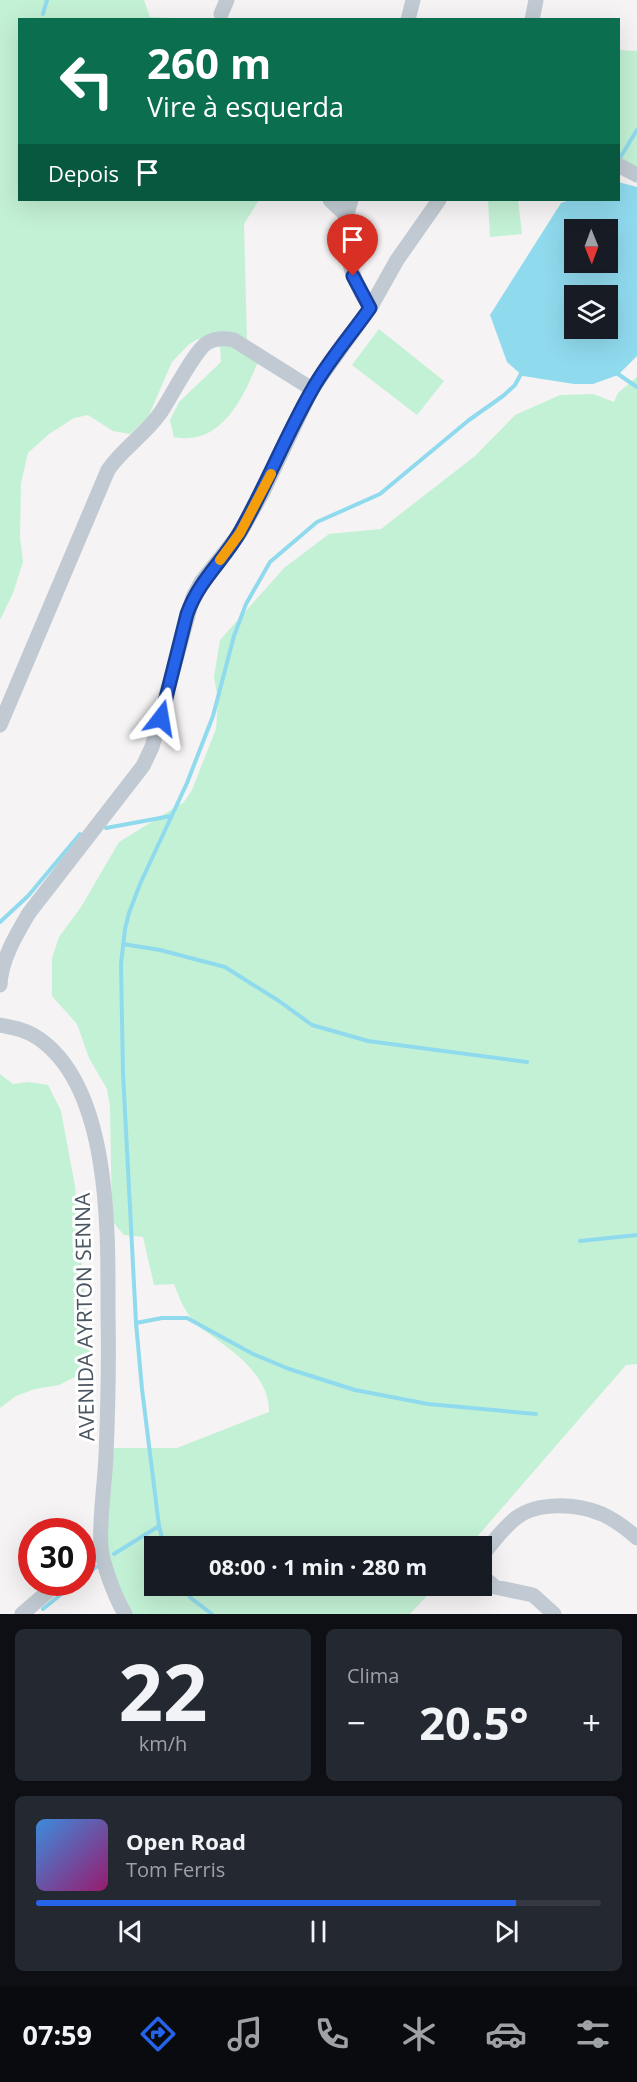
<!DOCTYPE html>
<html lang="pt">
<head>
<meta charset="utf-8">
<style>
	:root { --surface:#171b24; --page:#242831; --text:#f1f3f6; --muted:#9ea1a6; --line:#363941; --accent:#2563eb }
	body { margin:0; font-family:"Open Sans",sans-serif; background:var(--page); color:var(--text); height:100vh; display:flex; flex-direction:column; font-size:22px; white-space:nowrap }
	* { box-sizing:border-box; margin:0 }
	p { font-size:20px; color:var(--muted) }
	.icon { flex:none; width:33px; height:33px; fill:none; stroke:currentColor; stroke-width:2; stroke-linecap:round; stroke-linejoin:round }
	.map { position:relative; height:1614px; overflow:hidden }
	.drawer { display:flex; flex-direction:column; gap:15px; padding:15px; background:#0d0f14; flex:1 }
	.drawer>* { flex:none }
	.hud { position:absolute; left:18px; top:18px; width:602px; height:183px; border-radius:0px; box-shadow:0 6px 24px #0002; background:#0b6e4f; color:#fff; overflow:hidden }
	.needle { width:39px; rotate:179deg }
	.buttons { position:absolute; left:564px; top:219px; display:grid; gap:12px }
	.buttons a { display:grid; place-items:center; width:54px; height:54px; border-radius:0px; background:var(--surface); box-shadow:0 6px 24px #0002; font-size:30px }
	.speed { position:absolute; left:18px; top:1518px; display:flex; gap:12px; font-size:30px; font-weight:700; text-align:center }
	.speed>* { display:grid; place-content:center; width:78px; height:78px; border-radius:50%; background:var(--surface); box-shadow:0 6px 24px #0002; line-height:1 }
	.speed .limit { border:9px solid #d22; background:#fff; color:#111 }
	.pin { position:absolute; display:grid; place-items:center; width:51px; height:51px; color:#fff; margin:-62px -26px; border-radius:50% 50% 50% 0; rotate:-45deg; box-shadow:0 0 6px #0007 }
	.pin .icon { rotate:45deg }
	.me { position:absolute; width:66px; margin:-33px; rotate:14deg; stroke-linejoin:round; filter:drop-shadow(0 0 4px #0008) }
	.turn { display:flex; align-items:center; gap:21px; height:126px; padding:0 30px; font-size:27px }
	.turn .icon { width:78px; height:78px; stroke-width:2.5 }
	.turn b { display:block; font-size:42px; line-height:51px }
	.then { display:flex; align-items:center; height:57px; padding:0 30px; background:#0003; gap:12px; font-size:22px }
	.big { font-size:45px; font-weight:700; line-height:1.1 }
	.drawer .widget { flex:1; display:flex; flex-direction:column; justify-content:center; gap:9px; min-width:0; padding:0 21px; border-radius:9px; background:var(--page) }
	.drawer .dial { align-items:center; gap:0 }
	.dial b { font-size:78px; line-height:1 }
	.song { display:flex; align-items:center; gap:18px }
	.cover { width:72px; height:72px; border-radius:9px; background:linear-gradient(135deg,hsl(210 70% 55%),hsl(320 70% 35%)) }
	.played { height:6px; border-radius:3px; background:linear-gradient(90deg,var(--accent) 85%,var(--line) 85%) }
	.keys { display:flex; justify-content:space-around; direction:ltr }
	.heat { display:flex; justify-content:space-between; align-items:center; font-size:33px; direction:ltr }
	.drawer .tiles { flex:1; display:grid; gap:15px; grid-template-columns:1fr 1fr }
	.widget:last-child { grid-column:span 2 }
	.trip { position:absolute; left:144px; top:1536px; width:348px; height:60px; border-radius:0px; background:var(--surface); box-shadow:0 6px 24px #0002; font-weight:700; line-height:60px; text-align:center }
	.menu { display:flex; height:96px; justify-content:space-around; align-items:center; background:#090b0e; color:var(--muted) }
	.menu .icon { width:42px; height:42px }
	.menu .active { color:var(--accent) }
	.menu b { font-size:27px; color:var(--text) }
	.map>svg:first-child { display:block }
	.green { fill:#c3f1d5 }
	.water { fill:#90daee; fill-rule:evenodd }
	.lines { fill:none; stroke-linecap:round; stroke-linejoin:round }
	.stream { stroke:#90daee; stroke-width:4 }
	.minor { stroke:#c1cad2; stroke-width:15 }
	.route-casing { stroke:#184099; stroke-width:15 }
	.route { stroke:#2563eb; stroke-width:10 }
	.slow { stroke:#f59e0b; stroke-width:10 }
	.labels { text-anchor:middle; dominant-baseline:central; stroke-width:6; stroke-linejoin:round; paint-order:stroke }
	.street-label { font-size:21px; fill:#4a5661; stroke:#fff }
</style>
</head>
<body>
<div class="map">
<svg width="637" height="1614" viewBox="0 0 637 1614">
	<rect width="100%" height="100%" fill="#f5f3f3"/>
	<path class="green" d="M0,0H144L150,17L196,19L20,20V200H259L244,224L247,343L261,354C246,392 224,447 174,437L170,420L179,402L221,362L220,346L210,336L198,339L188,345L172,362L148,417L130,434L113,431L88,415L74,418L49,434L28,453L21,483L20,538L23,562L13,593L0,620Z
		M618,50L637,51V175L618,167Z
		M488,200H518L522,234L490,237Z
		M379,329L444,381L417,415L352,365Z
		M637,377V1364L626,1365L469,1546H154V1586H436L410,1614H122L108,1588L101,1448H177L269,1412C270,1380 240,1356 216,1339C209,1333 199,1328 194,1321C184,1311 179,1297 174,1284L154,1285L143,1237L124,1235L112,1221L110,1107L107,1089L89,1058L77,1024L52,996V958L59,937L81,907L119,842L184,802L192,790L216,729L218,699L214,677L220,640L284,568L329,534L381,529L475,456L515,415L560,395L593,394L614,402L618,393Z
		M0,1074L13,1084L28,1082L48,1085L61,1111L75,1186L91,1366L77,1376L59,1385L35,1389L16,1396L0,1408Z"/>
	<path class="water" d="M618,182L637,187V356L618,375L593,384H574L523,376L507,362L490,315L561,203L570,200H618ZM574,230H608V262H574ZM574,296H608V328H574Z"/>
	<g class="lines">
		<path class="stream" d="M43,14L47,0
			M618,161L637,130
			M615,372L637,387
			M106,828L171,816
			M0,922L28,896L80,834
			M123,944L160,950L225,967L279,1001L312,1025L368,1041L527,1062
			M580,1241L637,1235
			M136,1323L162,1318H187L253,1354L289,1369L355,1390L428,1404L536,1414
			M164,1546L159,1526L142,1389L136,1323L123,1073L121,964L125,929L129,913L140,884L187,783L213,716L234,636L246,604L270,562L317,522L380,494L469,420L503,396L515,385L522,372
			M114,1554L159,1526
			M82,1577L96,1567
			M181,1586L192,1599L212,1614
			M43,1609L76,1582"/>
		<path class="minor" d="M221,14L227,0
			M408,20L413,0
			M532,20L536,0
			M618,165L637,175
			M330,200L346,215
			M351,200C338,239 349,274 370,308
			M0,725L108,470C123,448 146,434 161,412C171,397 195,350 207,343C215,338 225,338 234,340L312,389
			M0,985C1,960 16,935 29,913L143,766L152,747L193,597L201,582L240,533L263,492L312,389L370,308L397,260L439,200
			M0,1025C14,1028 27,1030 38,1038C112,1088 108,1235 108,1315C109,1361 108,1408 106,1455C105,1483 99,1519 101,1546C102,1564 116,1599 125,1614
			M482,1556C492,1543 503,1528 516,1518C538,1501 578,1504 602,1514C615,1520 627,1529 637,1538
			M82,1563L101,1547
			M482,1576L495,1587L533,1595L554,1614
			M22,1614L59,1582"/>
	</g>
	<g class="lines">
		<g class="route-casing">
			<path id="route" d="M161,718L187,614C200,578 224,561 241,530C267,484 286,435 312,390C328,361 351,335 370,308L353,276"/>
		</g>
		<use href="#route" class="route"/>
		<path class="slow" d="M220,560L240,533L271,474"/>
	</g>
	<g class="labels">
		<g class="street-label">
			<text transform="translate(84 1317) rotate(-91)">AVENIDA AYRTON SENNA</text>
		</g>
	</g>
</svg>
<div class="buttons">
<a><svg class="needle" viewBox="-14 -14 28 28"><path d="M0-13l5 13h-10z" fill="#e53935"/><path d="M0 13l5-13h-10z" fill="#9ea1a6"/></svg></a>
<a><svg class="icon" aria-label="layers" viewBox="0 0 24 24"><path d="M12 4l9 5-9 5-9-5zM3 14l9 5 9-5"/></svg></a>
</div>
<div class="speed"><div class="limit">30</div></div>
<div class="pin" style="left:353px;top:276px;background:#d93025"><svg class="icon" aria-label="arrive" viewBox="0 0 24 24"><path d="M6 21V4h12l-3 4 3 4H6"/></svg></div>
<svg class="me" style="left:161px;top:718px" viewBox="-20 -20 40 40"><path d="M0-17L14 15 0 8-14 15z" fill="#2563eb" stroke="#fff" stroke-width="4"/></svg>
<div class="trip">08:00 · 1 min · 280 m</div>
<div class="hud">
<div class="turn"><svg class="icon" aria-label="left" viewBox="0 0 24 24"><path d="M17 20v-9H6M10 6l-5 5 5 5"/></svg><div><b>260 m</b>Vire à esquerda</div></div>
<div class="then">Depois<svg class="icon" aria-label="arrive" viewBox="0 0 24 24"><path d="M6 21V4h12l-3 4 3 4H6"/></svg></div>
</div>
</div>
<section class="drawer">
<div class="tiles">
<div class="widget dial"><b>22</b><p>km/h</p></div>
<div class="widget"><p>Clima</p>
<div class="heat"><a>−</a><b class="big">20.5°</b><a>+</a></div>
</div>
<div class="widget">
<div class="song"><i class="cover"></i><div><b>Open Road</b><p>Tom Ferris</p></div></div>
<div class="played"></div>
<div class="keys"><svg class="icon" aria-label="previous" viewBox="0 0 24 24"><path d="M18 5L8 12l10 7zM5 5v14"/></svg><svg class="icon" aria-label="pause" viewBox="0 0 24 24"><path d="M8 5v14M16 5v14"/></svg><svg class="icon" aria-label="next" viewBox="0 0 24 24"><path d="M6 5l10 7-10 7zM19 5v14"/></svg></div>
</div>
</div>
</section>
<nav class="menu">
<b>07:59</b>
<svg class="icon active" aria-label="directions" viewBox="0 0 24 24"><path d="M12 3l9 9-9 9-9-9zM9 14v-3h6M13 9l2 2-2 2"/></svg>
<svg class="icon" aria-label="music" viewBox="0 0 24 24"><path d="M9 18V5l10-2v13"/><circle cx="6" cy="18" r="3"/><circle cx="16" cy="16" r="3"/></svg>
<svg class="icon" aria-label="phone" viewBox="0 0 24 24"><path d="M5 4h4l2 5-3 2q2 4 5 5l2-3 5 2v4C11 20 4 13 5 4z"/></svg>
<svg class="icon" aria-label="climate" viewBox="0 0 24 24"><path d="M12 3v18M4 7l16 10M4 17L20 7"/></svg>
<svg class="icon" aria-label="car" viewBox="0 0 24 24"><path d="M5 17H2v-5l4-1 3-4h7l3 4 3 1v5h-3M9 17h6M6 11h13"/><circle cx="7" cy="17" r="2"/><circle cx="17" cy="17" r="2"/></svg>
<svg class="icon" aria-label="filters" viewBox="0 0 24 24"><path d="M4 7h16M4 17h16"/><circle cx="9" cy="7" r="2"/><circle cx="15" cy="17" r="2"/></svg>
</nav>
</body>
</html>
